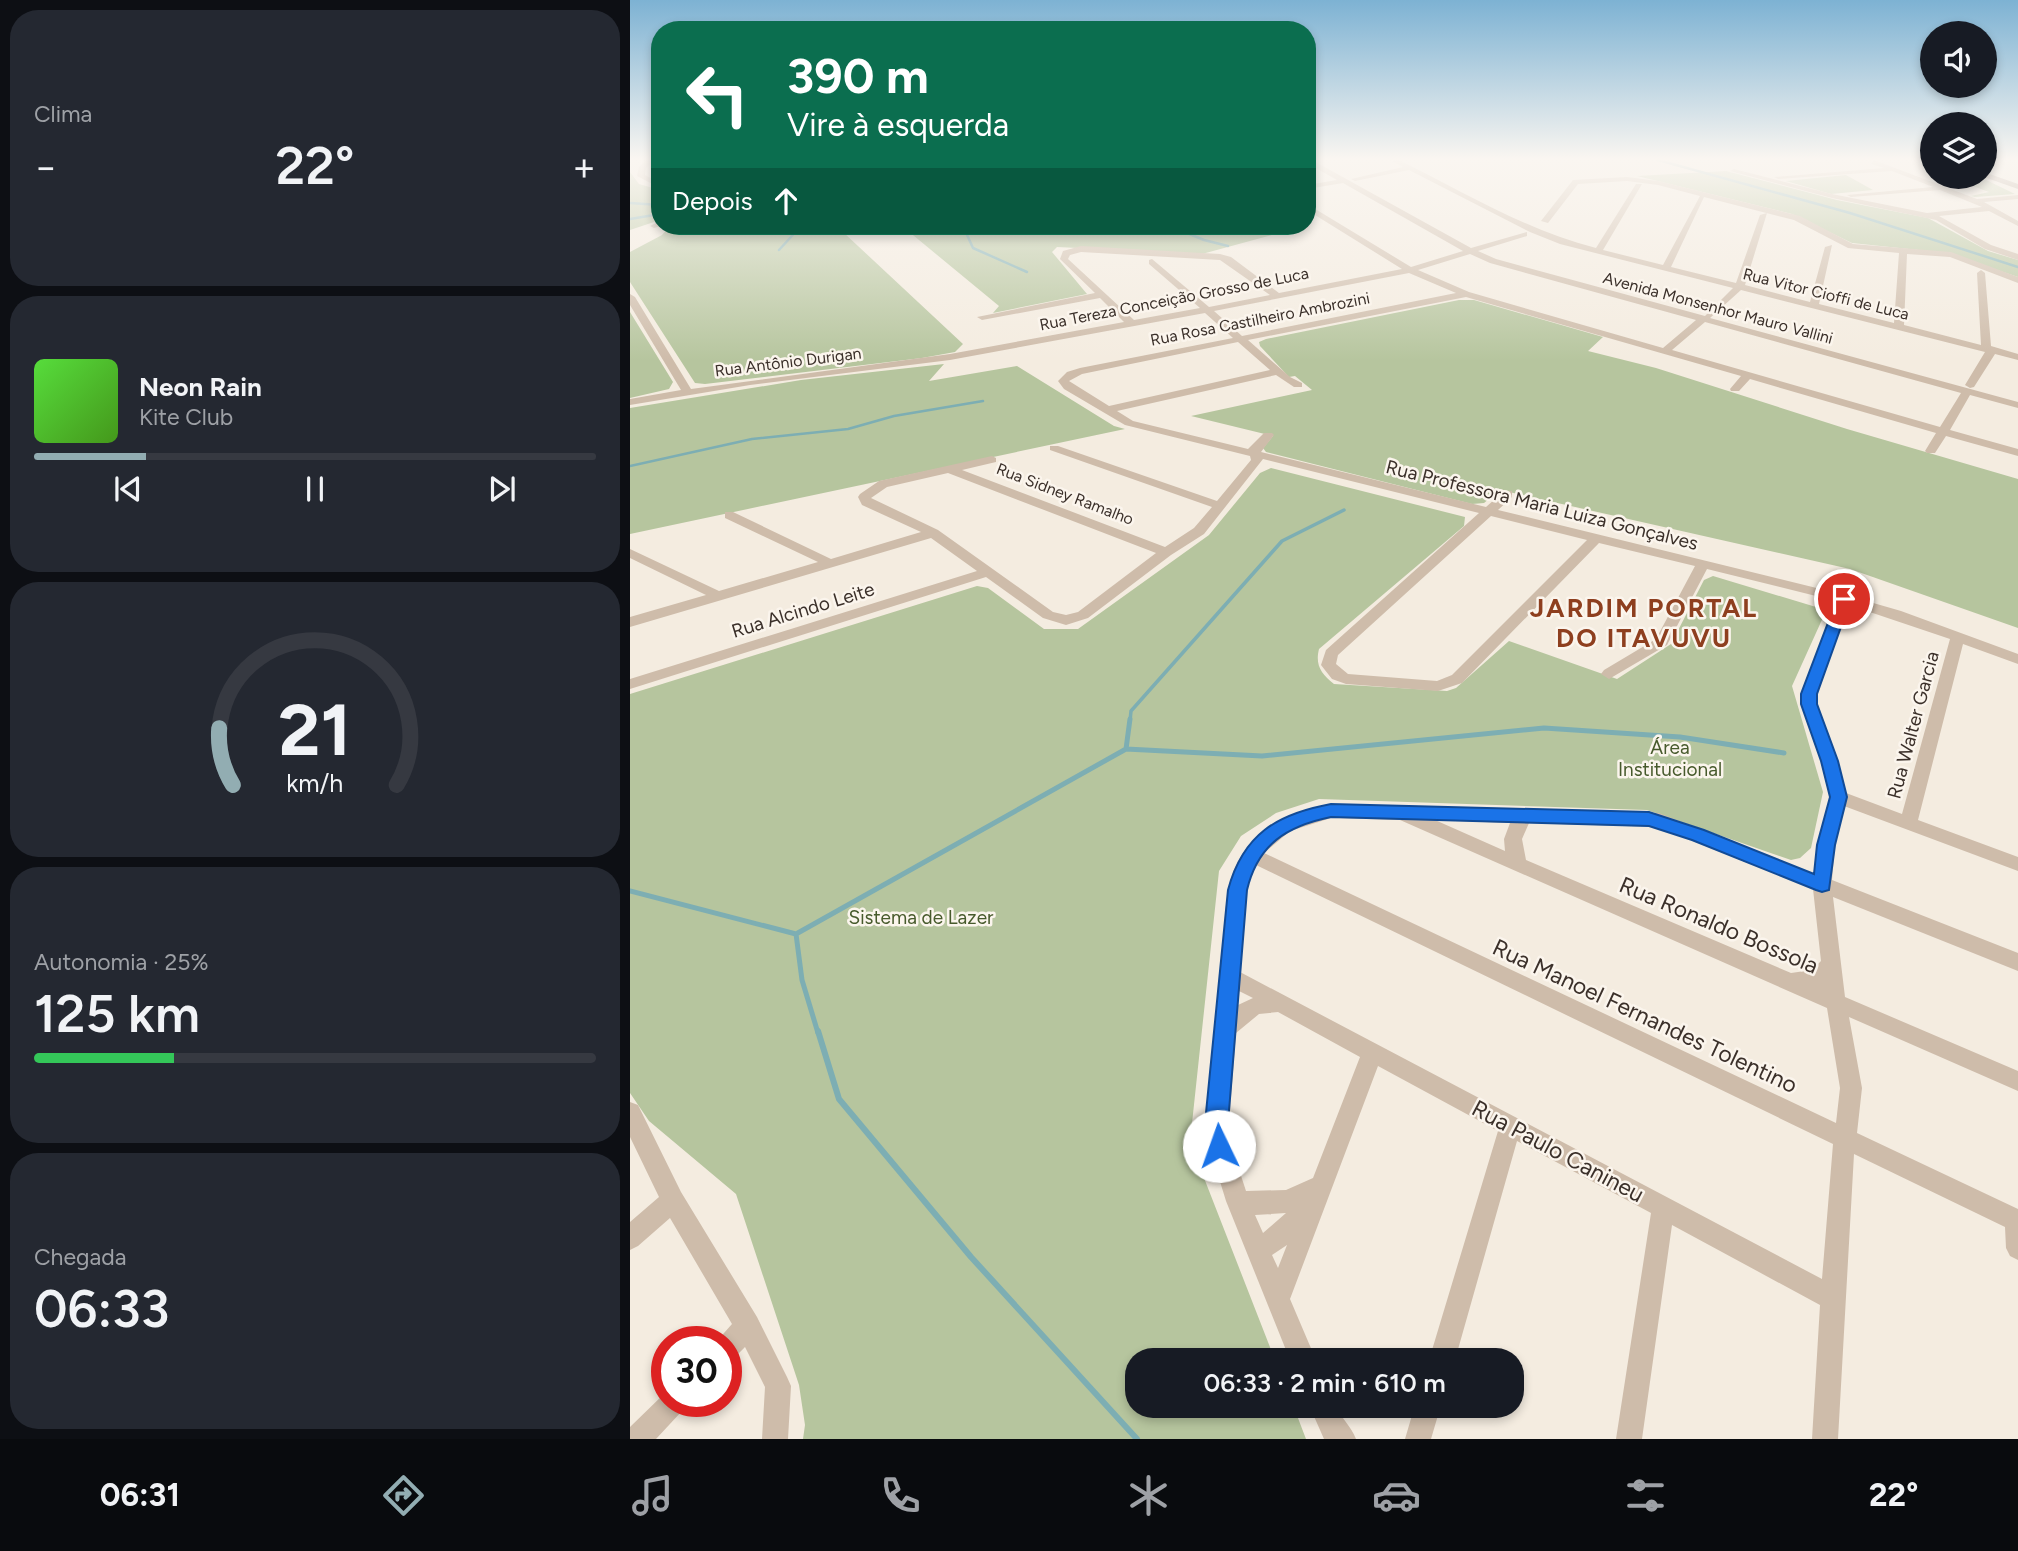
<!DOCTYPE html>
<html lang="pt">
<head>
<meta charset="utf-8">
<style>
	:root { --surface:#171b24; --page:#242831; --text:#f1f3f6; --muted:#9ea1a6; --line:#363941; --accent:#92adb2 }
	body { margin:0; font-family:Figtree,sans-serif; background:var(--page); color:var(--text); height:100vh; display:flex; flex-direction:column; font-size:26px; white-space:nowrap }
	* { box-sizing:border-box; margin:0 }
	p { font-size:23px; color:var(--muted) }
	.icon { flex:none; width:38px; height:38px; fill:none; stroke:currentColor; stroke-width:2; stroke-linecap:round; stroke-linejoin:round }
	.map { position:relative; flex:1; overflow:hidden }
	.side { display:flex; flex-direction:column; gap:10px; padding:10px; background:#0d0f14; width:630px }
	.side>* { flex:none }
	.hud { position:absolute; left:21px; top:21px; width:665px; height:214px; border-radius:28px; box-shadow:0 4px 10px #0003; background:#0b6e4f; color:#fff; overflow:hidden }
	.controls { position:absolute; left:1290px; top:21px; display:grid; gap:14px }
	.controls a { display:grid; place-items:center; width:77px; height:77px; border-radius:50%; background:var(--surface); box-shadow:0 4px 10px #0003; font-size:35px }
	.speed { position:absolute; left:21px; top:1326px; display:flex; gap:14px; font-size:35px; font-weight:700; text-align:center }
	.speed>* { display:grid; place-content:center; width:91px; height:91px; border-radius:50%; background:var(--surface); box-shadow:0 4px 10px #0003; line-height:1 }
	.speed .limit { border:10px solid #d22; background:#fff; color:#111 }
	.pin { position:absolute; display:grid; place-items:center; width:60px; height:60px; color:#fff; margin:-30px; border:4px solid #fff; border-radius:50%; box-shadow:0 2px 7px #0007 }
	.me { position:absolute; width:77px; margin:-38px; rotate:357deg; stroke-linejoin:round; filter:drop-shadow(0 0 5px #0008) }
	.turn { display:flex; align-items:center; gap:24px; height:147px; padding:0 21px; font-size:32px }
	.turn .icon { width:91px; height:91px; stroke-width:2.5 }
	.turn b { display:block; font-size:49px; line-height:60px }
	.then { display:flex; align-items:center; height:66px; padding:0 21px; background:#0003; gap:14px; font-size:26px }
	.big { font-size:52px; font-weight:600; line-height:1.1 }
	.side .tile { flex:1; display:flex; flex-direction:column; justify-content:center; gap:10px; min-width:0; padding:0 24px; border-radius:28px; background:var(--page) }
	.side .dial { align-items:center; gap:0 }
	.dial svg { height:182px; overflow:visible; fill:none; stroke:var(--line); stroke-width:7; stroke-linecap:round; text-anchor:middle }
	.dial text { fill:var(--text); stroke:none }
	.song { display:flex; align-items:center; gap:21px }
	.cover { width:84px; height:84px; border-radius:10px; background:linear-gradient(135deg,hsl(110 70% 55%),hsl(100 70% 35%)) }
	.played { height:7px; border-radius:4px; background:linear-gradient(90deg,var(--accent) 20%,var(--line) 20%) }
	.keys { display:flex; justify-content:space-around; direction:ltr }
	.heat { display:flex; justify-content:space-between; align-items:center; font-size:38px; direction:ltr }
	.charge { height:10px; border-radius:5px; background:linear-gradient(90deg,#34c759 25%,var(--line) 0) }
	.trip { position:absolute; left:495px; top:1348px; width:399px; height:70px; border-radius:28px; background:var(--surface); box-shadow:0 4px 10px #0003; font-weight:600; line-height:70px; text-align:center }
	.dock { display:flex; height:112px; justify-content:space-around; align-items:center; background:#090b0e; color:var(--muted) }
	.dock .icon { width:49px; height:49px }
	.dock .current { color:var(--accent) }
	.dock b { font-size:32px; color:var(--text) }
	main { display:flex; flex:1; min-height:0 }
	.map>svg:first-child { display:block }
	.green { fill:#b6c59e }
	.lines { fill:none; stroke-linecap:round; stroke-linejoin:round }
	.stream-far3 { stroke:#7daeb3; stroke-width:2.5 }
	.stream-far2 { stroke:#7daeb3; stroke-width:3.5 }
	.stream-far1 { stroke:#7daeb3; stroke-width:5 }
	.stream { stroke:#7daeb3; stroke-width:6 }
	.minor { fill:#cebcaa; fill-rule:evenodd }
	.secondary { fill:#a28b7b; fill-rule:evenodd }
	.route { fill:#1a73e8; stroke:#114b97; stroke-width:2 }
	.labels { text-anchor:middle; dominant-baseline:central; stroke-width:5; stroke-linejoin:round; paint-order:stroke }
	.far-street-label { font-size:16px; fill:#3b302a; stroke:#fbf5ed }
	.street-label { font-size:19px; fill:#3b302a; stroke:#fbf5ed }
	.park-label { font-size:19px; fill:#475a2c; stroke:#fbf5ed }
	.near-street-label { font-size:23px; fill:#3b302a; stroke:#fbf5ed }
	.district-label { font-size:26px; font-weight:bold; letter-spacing:2px; fill:#8e3f1f; stroke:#fbf5ed }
</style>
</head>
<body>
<main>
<section class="side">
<div class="tile"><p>Clima</p>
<div class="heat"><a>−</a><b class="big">22°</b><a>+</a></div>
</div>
<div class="tile">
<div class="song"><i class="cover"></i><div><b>Neon Rain</b><p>Kite Club</p></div></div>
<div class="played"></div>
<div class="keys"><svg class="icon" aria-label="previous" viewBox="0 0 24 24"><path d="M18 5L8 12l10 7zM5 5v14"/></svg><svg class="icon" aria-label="pause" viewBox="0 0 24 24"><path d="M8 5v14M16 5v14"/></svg><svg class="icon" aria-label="next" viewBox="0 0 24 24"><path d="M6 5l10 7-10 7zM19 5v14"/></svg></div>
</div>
<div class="tile dial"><svg viewBox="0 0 100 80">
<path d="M14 69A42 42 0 1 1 86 69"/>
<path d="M14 69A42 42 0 0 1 8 44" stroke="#92adb2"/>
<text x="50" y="56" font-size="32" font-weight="700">21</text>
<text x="50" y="72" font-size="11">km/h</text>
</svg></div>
<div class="tile"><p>Autonomia · 25%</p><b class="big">125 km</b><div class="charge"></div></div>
<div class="tile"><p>Chegada</p><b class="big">06:33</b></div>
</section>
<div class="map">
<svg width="1388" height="1439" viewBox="0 0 1388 1439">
	<rect width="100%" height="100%" fill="#f4ece0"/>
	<path class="green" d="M1096,171L1207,200L1298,218L1358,251L1388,260V277L1317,253L1222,243L1162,214L1007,176Z
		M0,172L9,184L30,190V220L0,230Z
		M1216,175L1243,190L1201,194L1156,181Z
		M1318,177H1350L1385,194L1345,197L1341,196L1359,192Z
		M40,226H239L213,232L333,344L325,352L292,358L75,384L65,383L0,282V252L32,235Z
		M272,226H675L572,254L427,247L422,252L457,294L363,313L369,306Z
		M829,300H844L973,337L958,351L1026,368L1217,429L1388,479V628L1220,569L870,490L854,503L842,504L636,452L633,448L643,436L561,416L682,390L665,376L659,377L630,346L629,342L636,339Z
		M0,312L43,382L39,389L0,398Z
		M314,364L299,381L387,366L484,426L495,429L0,534V408L171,380Z
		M641,468L835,517L834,526L689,649C685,665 691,674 704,684L817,691L826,688L879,641L987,679L1041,644L1074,580L1083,576L1186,607L1195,613L1162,686L1193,792L1181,848L1170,858L1161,860L1017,810L689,799L646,813L611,836L589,871L560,1142L645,1360H508V1405H663L676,1439H173L175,1425L169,1385L106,1194L19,1121L0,1093V694L347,586L358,588L414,629H448L579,535L630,473Z"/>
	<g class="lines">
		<path class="stream-far3" d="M1028,160L1220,213L1388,267
			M0,203L30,205
			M0,219L30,214
			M333,226L343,248L397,272
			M540,226L574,240L598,246
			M149,250L171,226
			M0,466L122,439L218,429L264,416L353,401"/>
		<path class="stream-far2" d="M500,721L501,711L652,541L714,510"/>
		<path class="stream-far1" d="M496,749L632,756L914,728L1050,737L1154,753
			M0,891L166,934L496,749L500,719
			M166,934L172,980L188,1033"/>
		<path class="stream" d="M188,1031L209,1099L341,1257L507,1439"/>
		<path class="minor" d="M16,160H24L16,168L15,175L30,183V188L7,176L9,167Z
			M677,160H682L841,248L897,232V236L848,251L866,259L1075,316L1103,288L930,244L900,232L779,170L725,181L721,179L773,167L762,161L769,160C833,192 896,230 966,248L1006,184H1012L973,250L1033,265L1070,196L1028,185L997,181L948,184L918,223L911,221L943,180L997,177L1028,181L1170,216L1223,244L1321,252L1388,277V283L1320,257L1277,254L1274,325L1351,345L1347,273L1351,270L1355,273L1361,346L1388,354V360L1365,354L1344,387L1340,388L1335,385L1355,352L1111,290L1080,318L1388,402V408L1340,395L1320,430L1388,449V456L1316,436L1305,453H1297L1295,451L1306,433L1120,379L1109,391H1101L1100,389L1111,376L836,297L618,340L660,377L672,383V387H664L646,375L487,411L503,421L618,449L634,433H642L644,435L631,452L856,507L874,491H882V497L868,510L1219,596L1271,611L1388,654V664L1333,644L1288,820L1388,857V871L1214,806L1205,845L1202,880L1388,953V971L1203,897L1215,997L1388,1071V1091L1219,1017L1232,1088L1227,1133L1388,1209V1260L1380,1256L1376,1248L1375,1227L1224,1154L1208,1439H1182L1190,1305L1042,1225L1012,1439H986L1021,1213L887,1141L825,1360H799L868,1131L748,1066L660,1299L686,1360H660L596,1201L576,1136L585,1037L583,1033L586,1026C588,995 591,966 594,935C595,921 595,906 598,892C606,838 652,815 701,804L1029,813L1184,874L1187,845L1200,797L1192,761L1171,704V694L1206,601L1077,569L1037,645L979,679L971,674L974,670L1026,639L1065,566L969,543L832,683L808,691L716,684L702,679L691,665L696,650L849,513L633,459L574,534L541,555L458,618L436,625L413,618L356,577L0,689V679L347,571L301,538L0,627V617L76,595L0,558V549L89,591L188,562L95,518V512H103L201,559L291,532L232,505L228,497L230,494L249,481L362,456L366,458V462L332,470L535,547L564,528L582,507L420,450V446H428L587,501L621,460L620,456L495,425L434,389L428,381L437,372L450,368L603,338L575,313L320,360L120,385L0,405V399L51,390L0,305V294L5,297L61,389L320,354L494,322L470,298L352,320L347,317L465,293L430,259L433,251L451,246L590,254L601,257L649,293L772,269L677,210V204L781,267L833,251L713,183L677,189V185L707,180L677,163ZM1074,197L1164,220L1218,248L1269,253L1264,323L1189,304L1202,245L1195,247L1180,302L1115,285L1137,213L1130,215L1106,283L1041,267ZM451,252L590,260L640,295L579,307L522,259L519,260V264L570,308L504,320L438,259L440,255ZM840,254L860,263L1066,320L1033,348L839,292L788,270ZM779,273L826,293L612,336L584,311ZM1075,322L1331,393L1310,427L1042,350ZM608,342L640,370L479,406L439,381L452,374ZM318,473L526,553L448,612L436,615L423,612L308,530L241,498L257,487ZM861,516L957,540L822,675L807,681L718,674L706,664L708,655ZM1219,605L1320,639L1272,814L1216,793L1208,761L1187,704V694ZM701,818L770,820L1197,1008L1210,1088L1206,1123L634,853L660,831ZM805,820L880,823L874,839L875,851ZM899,823L1028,827L1183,889L1191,961L1182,970L1161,973L896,860L892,839ZM626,865L1203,1144L1192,1279L610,972L616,890ZM609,991L623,998L608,1005ZM648,1012L730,1057L683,1178L656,1190L616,1191L598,1136L606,1033L629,1014ZM656,1213L633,1233L625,1215ZM657,1245L648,1268L642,1255Z
			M1244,160L1347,199L1388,195V199L1354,202L1388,221V226L1359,211L1309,216L1361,245L1388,254V260L1355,249L1306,220L1202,198L1100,171L1104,169L1202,194L1297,213L1352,207L1310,190L1221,197L1217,195L1303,187L1262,171L1148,179L1144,177L1254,168L1241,164Z
			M30,221L31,226L24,228L20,226Z
			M0,1102L8,1105L51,1192L127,1317L157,1377L161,1386L158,1439H132L135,1387L115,1347L105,1357L96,1361V1342H86L102,1324L40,1218L8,1246L0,1250V1222L29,1197L0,1137Z
			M37,1391V1402H56L52,1411L26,1439H0V1427Z
			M679,1405H705C711,1418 721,1426 726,1439H694Z
			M785,1405H811L801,1439H775Z"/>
		<path class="secondary" d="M1354,172L1388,184V189L1354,177Z"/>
	</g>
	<linearGradient id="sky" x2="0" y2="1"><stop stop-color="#7db2d3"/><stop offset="0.44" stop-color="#faf6f1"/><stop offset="1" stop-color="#faf6f1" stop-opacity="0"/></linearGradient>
	<rect width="1388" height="361" fill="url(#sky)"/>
	<path class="route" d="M1214,595L1221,599L1187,694V704L1208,761L1217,797L1205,845L1199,890L1192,892L1186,890L1062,840L1019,826L701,817C657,826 628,844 617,890L598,1123L600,1146L597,1154L589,1158L581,1154L575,1123L598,890C613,834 647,814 701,804L1019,812L1074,830L1184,874L1187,845L1200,797L1191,761L1171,704V694L1207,599Z"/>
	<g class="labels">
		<g class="far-street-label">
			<text transform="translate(1196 294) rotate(14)">Rua Vitor Cioffi de Luca</text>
			<text transform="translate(544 299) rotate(-11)">Rua Tereza Conceição Grosso de Luca</text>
			<text transform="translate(1088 308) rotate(15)">Avenida Monsenhor Mauro Vallini</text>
			<text transform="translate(630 319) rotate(-11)">Rua Rosa Castilheiro Ambrozini</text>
			<text transform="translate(158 362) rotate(-7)">Rua Antônio Durigan</text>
			<text transform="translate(435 494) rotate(21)">Rua Sidney Ramalho</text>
		</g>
		<g class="street-label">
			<text transform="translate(912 505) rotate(14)">Rua Professora Maria Luiza Gonçalves</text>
			<text transform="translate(173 610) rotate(-17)">Rua Alcindo Leite</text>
			<text transform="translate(1283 725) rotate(-75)">Rua Walter Garcia</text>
		</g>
		<g class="park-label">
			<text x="1040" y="747">Área<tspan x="1040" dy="22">Institucional</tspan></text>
			<text x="291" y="917">Sistema de Lazer</text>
		</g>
		<g class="near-street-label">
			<text transform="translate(1089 925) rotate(23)">Rua Ronaldo Bossola</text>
			<text transform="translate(1015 1016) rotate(25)">Rua Manoel Fernandes Tolentino</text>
			<text transform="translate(928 1151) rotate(28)">Rua Paulo Canineu</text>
		</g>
		<g class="district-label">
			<text x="1014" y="608">JARDIM PORTAL<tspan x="1014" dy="30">DO ITAVUVU</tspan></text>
		</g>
	</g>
</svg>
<div class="controls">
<a><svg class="icon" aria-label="sound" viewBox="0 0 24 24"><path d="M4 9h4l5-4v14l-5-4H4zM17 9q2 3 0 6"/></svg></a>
<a><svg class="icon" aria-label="layers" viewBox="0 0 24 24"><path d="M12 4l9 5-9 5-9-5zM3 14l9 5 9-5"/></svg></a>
</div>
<div class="speed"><div class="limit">30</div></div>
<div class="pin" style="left:1214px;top:599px;background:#d93025"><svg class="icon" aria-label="arrive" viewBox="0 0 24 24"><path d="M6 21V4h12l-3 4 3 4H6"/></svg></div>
<svg class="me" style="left:589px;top:1146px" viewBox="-20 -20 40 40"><circle r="19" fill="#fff"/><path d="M0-13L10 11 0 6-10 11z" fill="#1a73e8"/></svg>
<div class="trip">06:33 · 2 min · 610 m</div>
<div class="hud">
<div class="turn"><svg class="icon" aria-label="left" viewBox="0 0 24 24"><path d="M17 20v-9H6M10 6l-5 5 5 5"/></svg><div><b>390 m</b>Vire à esquerda</div></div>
<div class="then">Depois<svg class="icon" aria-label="ahead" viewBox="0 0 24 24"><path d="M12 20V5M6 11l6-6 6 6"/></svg></div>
</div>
</div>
</main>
<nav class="dock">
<b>06:31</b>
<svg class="icon current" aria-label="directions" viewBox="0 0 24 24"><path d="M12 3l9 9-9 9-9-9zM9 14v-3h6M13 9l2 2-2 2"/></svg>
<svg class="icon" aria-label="music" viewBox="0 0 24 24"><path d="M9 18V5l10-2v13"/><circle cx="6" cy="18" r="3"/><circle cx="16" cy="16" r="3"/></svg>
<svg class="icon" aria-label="phone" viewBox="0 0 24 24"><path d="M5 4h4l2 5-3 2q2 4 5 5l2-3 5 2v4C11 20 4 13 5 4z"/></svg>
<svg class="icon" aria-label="climate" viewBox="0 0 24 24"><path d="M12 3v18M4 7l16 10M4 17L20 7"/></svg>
<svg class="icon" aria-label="car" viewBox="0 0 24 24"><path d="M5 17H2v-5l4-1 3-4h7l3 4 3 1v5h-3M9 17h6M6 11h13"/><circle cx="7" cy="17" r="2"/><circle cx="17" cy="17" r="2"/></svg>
<svg class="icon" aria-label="filters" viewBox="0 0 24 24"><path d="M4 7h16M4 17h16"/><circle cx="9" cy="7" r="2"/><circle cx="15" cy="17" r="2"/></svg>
<b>22°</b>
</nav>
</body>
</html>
